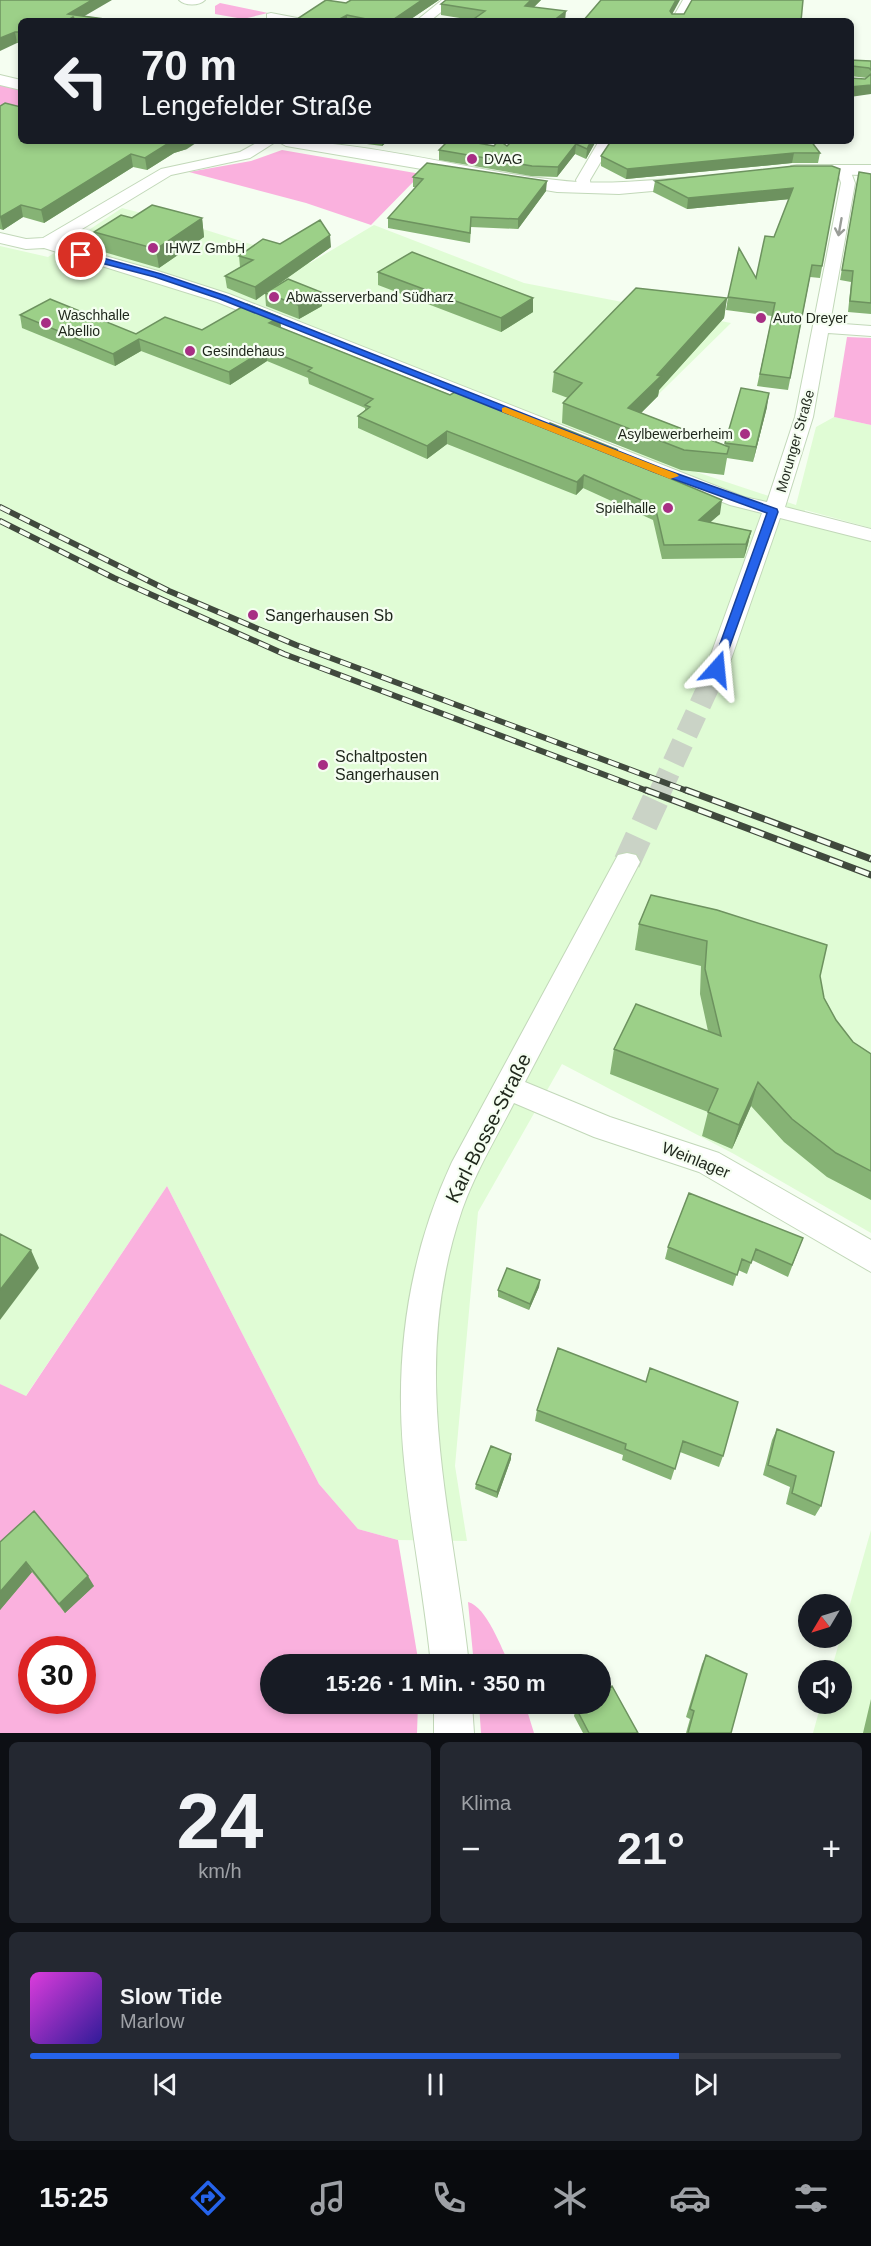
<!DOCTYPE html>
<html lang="de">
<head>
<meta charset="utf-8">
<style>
	:root { --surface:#171b24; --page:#242831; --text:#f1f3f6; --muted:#9ea1a6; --line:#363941; --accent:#2563eb }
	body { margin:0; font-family:Arial,sans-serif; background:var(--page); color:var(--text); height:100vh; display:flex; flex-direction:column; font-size:22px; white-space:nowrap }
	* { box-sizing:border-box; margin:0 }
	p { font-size:20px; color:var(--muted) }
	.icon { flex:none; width:33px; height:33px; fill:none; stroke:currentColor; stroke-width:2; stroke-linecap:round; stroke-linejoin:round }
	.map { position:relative; height:1733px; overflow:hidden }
	.sheet { display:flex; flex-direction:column; gap:9px; padding:9px; background:#0d0f14; flex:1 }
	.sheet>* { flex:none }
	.top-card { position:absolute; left:18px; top:18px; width:836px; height:126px; border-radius:9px; box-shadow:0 3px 9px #0003; background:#171b24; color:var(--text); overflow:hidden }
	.needle { width:39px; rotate:232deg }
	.fabs { position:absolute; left:798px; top:1594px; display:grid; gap:12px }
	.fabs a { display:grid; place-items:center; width:54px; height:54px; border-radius:50%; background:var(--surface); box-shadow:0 3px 9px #0003; font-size:30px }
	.speed { position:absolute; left:18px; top:1636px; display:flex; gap:12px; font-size:30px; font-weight:700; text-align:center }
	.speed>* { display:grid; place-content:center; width:78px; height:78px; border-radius:50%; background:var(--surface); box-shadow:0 3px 9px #0003; line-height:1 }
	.speed .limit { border:9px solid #d22; background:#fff; color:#111 }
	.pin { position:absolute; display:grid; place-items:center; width:51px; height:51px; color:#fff; margin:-26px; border:3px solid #fff; border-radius:50%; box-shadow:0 2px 6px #0007 }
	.me { position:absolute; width:66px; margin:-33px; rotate:18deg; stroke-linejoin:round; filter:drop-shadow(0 0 4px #0008) }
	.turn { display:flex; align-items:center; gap:21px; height:126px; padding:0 24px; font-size:27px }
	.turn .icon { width:78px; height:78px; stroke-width:2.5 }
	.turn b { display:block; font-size:42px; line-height:51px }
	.big { font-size:45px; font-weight:700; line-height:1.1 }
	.sheet .widget { flex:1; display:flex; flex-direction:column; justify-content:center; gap:9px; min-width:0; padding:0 21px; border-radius:9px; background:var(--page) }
	.sheet .dial { align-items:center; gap:0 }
	.dial b { font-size:78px; line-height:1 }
	.song { display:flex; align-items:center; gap:18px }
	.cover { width:72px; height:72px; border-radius:9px; background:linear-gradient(135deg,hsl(300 70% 55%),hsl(250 70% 35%)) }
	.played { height:6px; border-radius:3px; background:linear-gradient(90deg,var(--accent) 80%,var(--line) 80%) }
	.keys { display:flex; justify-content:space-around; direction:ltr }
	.heat { display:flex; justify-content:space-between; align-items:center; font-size:33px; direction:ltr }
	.sheet .tiles { flex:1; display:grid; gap:9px; grid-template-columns:1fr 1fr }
	.widget:last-child { grid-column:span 2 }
	.trip { position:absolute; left:260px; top:1654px; width:351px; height:60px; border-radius:30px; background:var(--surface); box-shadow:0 3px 9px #0003; font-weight:700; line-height:60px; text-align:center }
	.tab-bar { display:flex; height:96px; justify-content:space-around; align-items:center; background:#090b0e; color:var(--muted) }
	.tab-bar .icon { width:42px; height:42px }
	.tab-bar .selected { color:var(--accent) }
	.tab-bar b { font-size:27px; color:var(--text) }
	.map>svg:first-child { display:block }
	.built { fill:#e0fcd5 }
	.green { fill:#fab1de; fill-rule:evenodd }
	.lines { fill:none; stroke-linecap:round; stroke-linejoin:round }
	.minor-tunnel-far1 { stroke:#cad3c6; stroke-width:22; stroke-dasharray:22 10; stroke-linecap:butt }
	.minor-tunnel { stroke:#cad3c6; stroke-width:27; stroke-dasharray:27 14; stroke-linecap:butt }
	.minor-casing { stroke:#c2d8b9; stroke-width:2 }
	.tertiary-casing { stroke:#c2d8b9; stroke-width:2 }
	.minor { fill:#fff; fill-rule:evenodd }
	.tertiary { fill:#fff; fill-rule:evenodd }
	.rail-far1-casing { stroke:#40493d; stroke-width:6 }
	.rail-casing { stroke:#40493d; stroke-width:7 }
	.rail-far1 { stroke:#f5fef1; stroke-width:4; stroke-dasharray:11; stroke-linecap:butt }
	.rail { stroke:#f5fef1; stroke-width:4.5; stroke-dasharray:14; stroke-linecap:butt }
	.wall { fill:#86b375 }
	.shaded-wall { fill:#6d925f }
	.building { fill:#9cd088; stroke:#6d925f; stroke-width:1.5 }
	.oneway { stroke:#9a9d98 }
	.route { fill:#2563eb; stroke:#184099; stroke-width:1.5 }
	.slow { fill:#f59e0b }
	.poi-dot { fill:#a72f84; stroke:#f5fef1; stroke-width:2 }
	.labels { text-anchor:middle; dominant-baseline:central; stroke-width:4.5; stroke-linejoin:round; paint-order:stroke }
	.far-poi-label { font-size:14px; fill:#1e261b; stroke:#f5fef1; text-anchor:start }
	.far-street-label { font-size:14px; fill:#1e261b; stroke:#f5fef1 }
	.poi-label { font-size:16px; fill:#1e261b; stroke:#f5fef1; text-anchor:start }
	.street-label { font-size:16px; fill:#1e261b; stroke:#f5fef1 }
	.near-street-label { font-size:20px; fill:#1e261b; stroke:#f5fef1 }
</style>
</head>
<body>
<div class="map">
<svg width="871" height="1733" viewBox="0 0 871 1733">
	<rect width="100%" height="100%" fill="#f5fef1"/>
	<path class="built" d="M122,208L206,230L310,263L374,225L524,283L731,323L609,443L796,505L816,427L834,417L871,425V528L805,510L802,519L792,521L871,541V1233L734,1154L562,1064L478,1212L455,1466L467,1541L398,1540L358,1529L319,1484L167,1186L25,1397L0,1384V246L48,257Z
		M871,1530V1733H813L821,1704H842V1671H831Z"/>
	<path class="green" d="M220,3L268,13L243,19L215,14V6Z
		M0,85L21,90V115L0,111Z
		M282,150L421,174L371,225L306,203L189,172L251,161Z
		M847,337L871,338V425L834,417Z
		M167,1186L319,1484L358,1529L398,1540L419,1665H270V1704H418L417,1733H0V1384L26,1396ZM32,1650H82V1701H32Z
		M468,1602C487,1607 501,1648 510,1665H474Z
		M479,1704H525L534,1733H481Z"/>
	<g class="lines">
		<path class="minor-tunnel-far1" d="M660,792L717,668"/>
		<path class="minor-tunnel" d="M627,862L660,790"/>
		<g class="minor-casing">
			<path id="minor" d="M179,0H205C199,6 185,6 179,0Z
				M442,0H456L430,21H416Z
				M683,0H695L683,21H671Z
				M271,13L297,18L299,21L267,20V14Z
				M260,141H277L250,158L171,175L59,243L158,271L229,294L744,497L767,502L795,417L841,183L837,170L844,166L849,167L855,183L830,323L871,326V336L828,333L813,417L785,507L871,529V541L780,518L728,668L725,673L717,675L709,673L706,668L762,513L730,505L217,302L44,248L26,249L0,243V233L26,239L43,238L161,169L240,152Z
				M599,141H613L590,180L591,188L584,192L579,191L576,180Z
				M627,853L636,855L640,862L525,1082L610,1117L719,1153L871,1240V1272L699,1172L594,1137L514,1103C496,1138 475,1173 462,1210C408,1369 452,1506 469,1665H431C424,1593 409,1521 403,1449C395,1350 410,1252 452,1162L618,855Z
				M434,1704H472L474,1733H434Z"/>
		</g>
		<g class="tertiary-casing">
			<path id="tertiary" d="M0,75L21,80V90L0,85Z
				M277,141C371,141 463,170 556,180C603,186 650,180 697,177L706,182L697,187L619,194L557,192L286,146Z
				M797,165H871V175L791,174L788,170L791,166Z"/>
		</g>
		<use href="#minor" class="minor"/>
		<use href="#tertiary" class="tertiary"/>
		<g class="rail-far1-casing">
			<path id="rail-far1" d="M0,507L169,591L296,645L690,792
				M0,521L114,578L284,654L650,792"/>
		</g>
		<g class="rail-casing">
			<path id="rail" d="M646,790L871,875
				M686,790L871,859"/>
		</g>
		<use href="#rail-far1" class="rail-far1"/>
		<use href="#rail" class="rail"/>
	</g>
	<path class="wall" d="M0,0L85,16L119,21H21V43H17Z
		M351,0H439L408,21H294L346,3Z
		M446,0H541L534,7L472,20L441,15V4Z
		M850,60L871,61V94L865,79L867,78L850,76Z
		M0,106L187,149L174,153L147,170L133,167L44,223L23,217L3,230L0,229Z
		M344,141H388L382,146Z
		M596,141L586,159L575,154L557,177L531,176L439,160V150L494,146H507Z
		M820,153L818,163H792L626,179L601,166V156Z
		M840,169L820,278L810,277L788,390L757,386L772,316L726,310L728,297L756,278L774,237L789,199L687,209L653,192L655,181Z
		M871,174V314L848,312L851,282L840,280L857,183Z
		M413,177L546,191L518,229L471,227L470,243L388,228V218L416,187H413Z
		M132,218H202L204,237L159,268L97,250L94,232Z
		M280,244L331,247L272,289L321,292L322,306L299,319L266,306L265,293L256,300L227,288L225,276L240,267L239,256Z
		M378,272L533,312L501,332L378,285Z
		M727,298L724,318L659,390L658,396L641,413L725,445L741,388L767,407L753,462L727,458L724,475L681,470L562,423L563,403L568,398L552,392L554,372Z
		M20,315L136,334L202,330L280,317L281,328L450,395L546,428L618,450L617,456L720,514L709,522L751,531L748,544L744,558L662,559L653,520L583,488L576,495L447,444L427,459L358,428V416L365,410V408L309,384L308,378L267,361L230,385L141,351L115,366L22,328Z
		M651,895L820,976L824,998L836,1020L853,1042L871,1054V1200L827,1177L784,1142L751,1106L732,1149L702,1136L708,1112L610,1074L614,1049L708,1031L700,994L701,966L635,950L639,924Z
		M803,1238L788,1277L752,1260L747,1274L738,1270L733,1286L665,1259L668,1247Z
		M540,1280L539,1287L529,1310L498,1297V1290Z
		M558,1348L723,1456L719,1467L680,1452L671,1480L622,1460L623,1455L535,1421L537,1410Z
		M777,1429L821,1506L815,1516L786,1504L790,1487L763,1475L772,1440Z
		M511,1459L497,1498L475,1489L476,1484Z
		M0,1542L94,1586L65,1613L32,1572L0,1610Z
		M706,1655L731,1733H686L690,1719L686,1717L702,1664Z
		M871,1699V1733H863Z
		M576,1708L638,1733H583L574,1716Z"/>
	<path class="shaded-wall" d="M92,0H112L76,21L73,17L74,21H66L68,14Z
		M422,0H439L408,21H391Z
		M531,0H541L524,17L525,6Z
		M676,0H680L669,20L670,11Z
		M566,11L565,21H553Z
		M347,15V21H336Z
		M15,32L17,43L0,51V38Z
		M871,85V94L850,97V87Z
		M172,141H199L187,149L174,153L147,170L145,158Z
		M382,141H388L382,146Z
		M591,141H596L586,159L587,149Z
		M576,144L575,154L557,177L558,167Z
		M794,153L792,163L626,179L627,169Z
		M131,154L133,167L44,223L41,210Z
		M547,181L546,191L518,229V219Z
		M793,188L791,199L687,209L688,198Z
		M21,205L23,217L3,230L0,217Z
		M202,218L204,237L159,268L156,249Z
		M330,235L331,247L256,300L255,287Z
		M321,292L322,306L299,319L298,305Z
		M533,298V312L501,332V318Z
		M727,298L724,318L659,390L658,396L626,428L628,408Z
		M280,317L281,330L269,323Z
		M139,339L141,351L115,366L113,354Z
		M266,349L267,361L230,385L229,372Z
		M769,393L767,407L753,462L756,447Z
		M447,431V444L427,459V446Z
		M584,475L583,488L576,495L577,482Z
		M722,500L720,514L697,534L699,520Z
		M751,531L748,544L744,558L746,544Z
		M758,1082L751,1106L732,1149L739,1125Z
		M31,1250L39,1268L0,1320V1290Z
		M540,1280L539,1287L529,1310L530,1304Z
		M511,1454V1459L497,1498V1492Z
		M26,1562L32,1572L0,1610V1592Z
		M88,1576L94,1586L65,1613L59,1604Z"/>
	<path class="building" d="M0,0H92L68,14L119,21H76L73,17L66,21H21V32H15L0,38Z
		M326,0L346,3L351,0H422L391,21H376L347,15L336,21H294Z
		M446,0H531L525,6L566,11L553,21H471L485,11L441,4Z
		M601,0H676L670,11L672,14H684L692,0H803L801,21H583Z
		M850,60L871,61V70L869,68L852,66L850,68Z
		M871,74V85L850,87V78L865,79Z
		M5,103L21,107V141H172L145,158L131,154L41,210L21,205L0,217V106Z
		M448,141H466L494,146L498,141H500L507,146L512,141H591L587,149L576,144L558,167L532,166L439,150Z
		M611,141H811L820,153H794L627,169L601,156Z
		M427,163L547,181L518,219L471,217L470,233L388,218L423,179L413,177Z
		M794,166H832L840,169L822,266L812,265L790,378L760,374L775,303L728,297L739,248L756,278L765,236L774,237L793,188L688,198L655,181Z
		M859,172L871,174V303L850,301L853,271L842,270Z
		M152,205L202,218L156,249L94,232L121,215L132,218Z
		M320,220L330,235L255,287L225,276L253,260L239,256L263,239L280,244Z
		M412,252L533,298L501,318L378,272Z
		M288,279L321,292L298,305L265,293Z
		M636,288L727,298L657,375L661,376L628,408L729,447L727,454L684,450L563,403L582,383L554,372Z
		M50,299L136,334L165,317L202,330L247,304L280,317L269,323L450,395L455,392L546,428L550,423L618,450L595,447L722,500L699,520L751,531L746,544L664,545L655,506L584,475L577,482L447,431L427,446L358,416L370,407L365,405L373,399L308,371L312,368L266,349L229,372L139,339L113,354L20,315Z
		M741,388L769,393L756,447L725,443Z
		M651,895L717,910L827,945L820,976L824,998L836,1020L853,1042L871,1054V1171L836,1153L792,1119L758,1082L739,1125L708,1112L718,1089L614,1049L636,1004L721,1036L705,969L707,941L639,924Z
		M689,1193L803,1238L792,1265L756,1249L751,1263L742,1259L737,1275L668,1247Z
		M0,1234L31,1250L0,1290Z
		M507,1268L540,1280L530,1304L498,1290Z
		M558,1348L646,1382L650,1368L738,1402L723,1456L683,1441L675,1469L625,1449L626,1444L537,1410Z
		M777,1429L834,1452L821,1506L792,1493L796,1476L768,1465Z
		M491,1446L511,1454L497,1492L476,1484Z
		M34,1511L88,1576L59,1604L26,1562L0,1592V1542Z
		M706,1655L747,1674L731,1733H688L694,1711L690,1709Z
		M612,1686L638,1733H589L576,1708L583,1704H600V1693Z"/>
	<defs><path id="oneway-shaft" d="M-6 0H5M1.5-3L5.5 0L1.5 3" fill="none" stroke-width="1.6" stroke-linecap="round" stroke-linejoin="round" transform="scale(1.5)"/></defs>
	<use class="oneway" href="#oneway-shaft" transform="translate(840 227) rotate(100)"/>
	<path class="route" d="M81,252L161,274L226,296L661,468L777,509L778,512L721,671H712L711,669L767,513L654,472L220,299L155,277L78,257Z"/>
	<path class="slow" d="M505,407L677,474L679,476L670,479L502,412V408Z"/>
	<g class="poi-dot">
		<circle cx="472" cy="159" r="6"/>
		<circle cx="153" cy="248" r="6"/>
		<circle cx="274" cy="297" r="6"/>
		<circle cx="761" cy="318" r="6"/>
		<circle cx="46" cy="323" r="6"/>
		<circle cx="190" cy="351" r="6"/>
		<circle cx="745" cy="434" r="6"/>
		<circle cx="668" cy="508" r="6"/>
		<circle cx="253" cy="615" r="6"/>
		<circle cx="323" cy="765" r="6"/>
	</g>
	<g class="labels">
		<g class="far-poi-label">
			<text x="484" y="159">DVAG</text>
			<text x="165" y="248">IHWZ GmbH</text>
			<text x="286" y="297">Abwasserverband Südharz</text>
			<text x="58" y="315">Waschhalle<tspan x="58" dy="16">Abellio</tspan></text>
			<text x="773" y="318">Auto Dreyer</text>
			<text x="202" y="351">Gesindehaus</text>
			<text x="733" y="434" text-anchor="end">Asylbewerberheim</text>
			<text x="656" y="508" text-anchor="end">Spielhalle</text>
		</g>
		<g class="far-street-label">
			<text transform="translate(795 441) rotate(-74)">Morunger Straße</text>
		</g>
		<g class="poi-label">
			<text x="265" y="615">Sangerhausen Sb</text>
			<text x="335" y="756">Schaltposten<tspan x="335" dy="18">Sangerhausen</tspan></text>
		</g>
		<g class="street-label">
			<text transform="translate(696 1160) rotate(22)">Weinlager</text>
		</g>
		<g class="near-street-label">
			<text transform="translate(488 1128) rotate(-63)">Karl-Bosse-Straße</text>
		</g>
	</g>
</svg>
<div class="fabs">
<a><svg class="needle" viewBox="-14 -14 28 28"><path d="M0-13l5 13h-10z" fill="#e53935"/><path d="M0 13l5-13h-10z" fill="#9ea1a6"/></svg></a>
<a><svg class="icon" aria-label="sound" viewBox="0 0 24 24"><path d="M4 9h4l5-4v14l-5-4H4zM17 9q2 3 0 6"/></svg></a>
</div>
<div class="speed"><div class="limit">30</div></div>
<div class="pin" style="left:81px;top:255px;background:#d93025"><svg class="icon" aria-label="arrive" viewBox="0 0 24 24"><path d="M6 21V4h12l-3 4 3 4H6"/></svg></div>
<svg class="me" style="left:717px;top:669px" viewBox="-20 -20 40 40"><path d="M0-17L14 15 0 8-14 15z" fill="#2563eb" stroke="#fff" stroke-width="4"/></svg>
<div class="trip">15:26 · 1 Min. · 350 m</div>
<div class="top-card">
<div class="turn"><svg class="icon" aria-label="left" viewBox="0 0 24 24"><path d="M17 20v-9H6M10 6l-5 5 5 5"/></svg><div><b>70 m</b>Lengefelder Straße</div></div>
</div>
</div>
<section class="sheet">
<div class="tiles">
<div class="widget dial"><b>24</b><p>km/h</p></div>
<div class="widget"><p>Klima</p>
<div class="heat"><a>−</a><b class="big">21°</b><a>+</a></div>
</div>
<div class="widget">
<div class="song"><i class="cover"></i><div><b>Slow Tide</b><p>Marlow</p></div></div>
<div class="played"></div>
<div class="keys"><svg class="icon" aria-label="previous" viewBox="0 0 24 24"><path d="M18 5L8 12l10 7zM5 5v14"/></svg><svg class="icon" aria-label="pause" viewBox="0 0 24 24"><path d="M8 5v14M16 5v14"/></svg><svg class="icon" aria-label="next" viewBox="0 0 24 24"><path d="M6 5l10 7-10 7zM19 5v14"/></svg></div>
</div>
</div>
</section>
<nav class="tab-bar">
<b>15:25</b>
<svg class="icon selected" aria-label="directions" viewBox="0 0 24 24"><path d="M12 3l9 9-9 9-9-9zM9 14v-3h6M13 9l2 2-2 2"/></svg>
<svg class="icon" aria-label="music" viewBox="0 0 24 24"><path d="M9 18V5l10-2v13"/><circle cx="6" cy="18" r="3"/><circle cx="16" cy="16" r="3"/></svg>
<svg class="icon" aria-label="phone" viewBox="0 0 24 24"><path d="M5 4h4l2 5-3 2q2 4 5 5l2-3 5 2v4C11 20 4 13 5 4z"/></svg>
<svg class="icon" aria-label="climate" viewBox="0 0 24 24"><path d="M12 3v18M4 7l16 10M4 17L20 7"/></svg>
<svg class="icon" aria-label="car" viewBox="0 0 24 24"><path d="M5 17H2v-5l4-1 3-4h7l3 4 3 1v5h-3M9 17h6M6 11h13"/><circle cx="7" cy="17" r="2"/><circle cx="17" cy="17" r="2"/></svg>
<svg class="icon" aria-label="filters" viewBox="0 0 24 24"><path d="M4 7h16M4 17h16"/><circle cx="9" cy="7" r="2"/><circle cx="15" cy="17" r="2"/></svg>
</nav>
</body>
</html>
